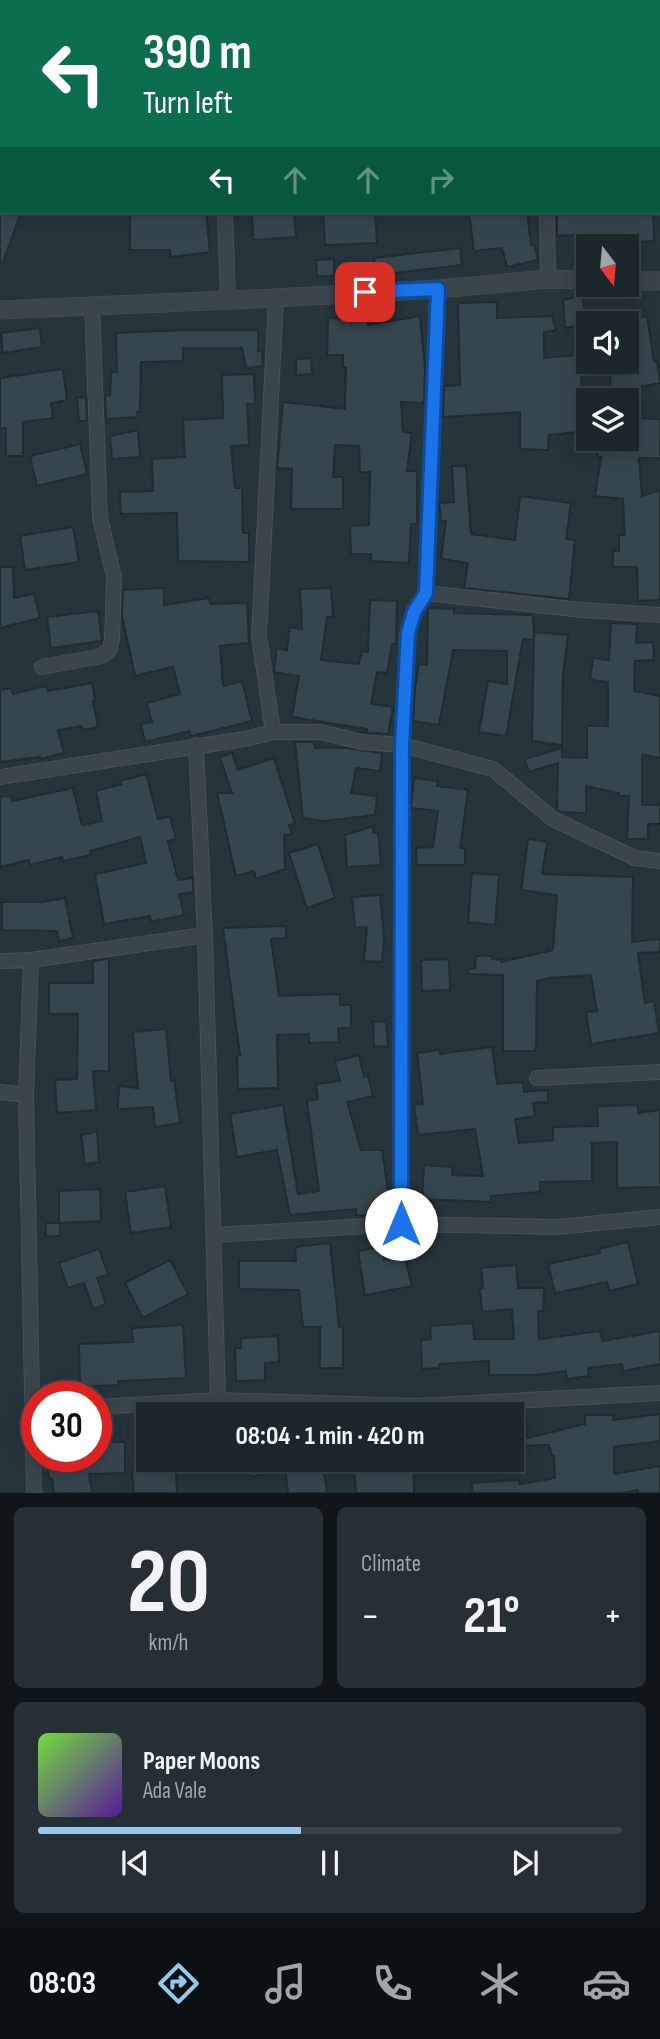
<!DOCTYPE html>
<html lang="en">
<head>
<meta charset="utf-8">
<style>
	:root { --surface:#1c272c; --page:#252f34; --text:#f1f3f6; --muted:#a0a5a9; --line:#3a4448; --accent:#94c9ed }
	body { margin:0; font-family:"Sofia Sans Condensed",sans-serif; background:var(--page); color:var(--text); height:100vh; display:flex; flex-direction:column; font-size:26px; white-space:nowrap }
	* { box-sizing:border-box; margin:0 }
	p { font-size:23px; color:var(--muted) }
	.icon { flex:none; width:38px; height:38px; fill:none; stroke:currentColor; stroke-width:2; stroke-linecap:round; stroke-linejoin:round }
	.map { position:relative; height:1493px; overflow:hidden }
	.sheet { display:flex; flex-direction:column; gap:14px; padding:14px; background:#0f1518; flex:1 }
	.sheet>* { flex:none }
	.top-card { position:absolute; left:0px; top:0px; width:662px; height:214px; box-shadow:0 4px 18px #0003,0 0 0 2px var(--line); background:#0b6e4f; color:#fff; overflow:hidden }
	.needle { width:46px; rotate:164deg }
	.controls { position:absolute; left:576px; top:234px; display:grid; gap:14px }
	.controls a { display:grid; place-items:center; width:63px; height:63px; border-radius:0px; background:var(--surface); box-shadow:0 4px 18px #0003,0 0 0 2px var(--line); font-size:35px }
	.speed { position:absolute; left:21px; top:1381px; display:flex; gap:14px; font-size:35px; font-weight:700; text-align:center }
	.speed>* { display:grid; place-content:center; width:91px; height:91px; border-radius:50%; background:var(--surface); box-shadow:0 4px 18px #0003,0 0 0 2px var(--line); line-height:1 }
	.speed .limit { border:10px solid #d22; background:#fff; color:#111 }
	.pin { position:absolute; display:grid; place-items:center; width:60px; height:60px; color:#fff; margin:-30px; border-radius:14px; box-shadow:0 4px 10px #0006 }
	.me { position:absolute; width:77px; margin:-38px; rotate:0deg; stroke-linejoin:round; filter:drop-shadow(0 0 5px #0008) }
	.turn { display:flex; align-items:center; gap:24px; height:147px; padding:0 28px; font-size:32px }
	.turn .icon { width:91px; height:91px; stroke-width:2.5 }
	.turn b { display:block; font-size:49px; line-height:60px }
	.lanes { display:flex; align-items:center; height:66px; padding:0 28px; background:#0003; justify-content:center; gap:35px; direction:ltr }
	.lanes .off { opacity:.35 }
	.big { font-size:52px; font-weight:700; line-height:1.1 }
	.sheet .widget { flex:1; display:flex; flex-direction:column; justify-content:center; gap:10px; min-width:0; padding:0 24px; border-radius:10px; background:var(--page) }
	.sheet .dial { align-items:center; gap:0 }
	.dial b { font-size:91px; line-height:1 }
	.song { display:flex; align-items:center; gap:21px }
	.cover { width:84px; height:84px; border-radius:10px; background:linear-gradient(135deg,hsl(100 70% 55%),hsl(270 70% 35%)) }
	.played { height:7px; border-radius:4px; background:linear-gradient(90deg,var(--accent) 45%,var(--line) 45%) }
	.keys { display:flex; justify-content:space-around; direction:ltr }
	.heat { display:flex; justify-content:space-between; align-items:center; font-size:38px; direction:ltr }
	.sheet .tiles { flex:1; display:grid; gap:14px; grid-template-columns:1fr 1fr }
	.widget:last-child { grid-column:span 2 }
	.trip { position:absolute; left:136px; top:1402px; width:388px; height:70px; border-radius:0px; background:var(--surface); box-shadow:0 4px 18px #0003,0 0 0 2px var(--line); font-weight:700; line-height:70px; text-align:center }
	.menu { display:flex; height:112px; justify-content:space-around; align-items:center; background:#0b1012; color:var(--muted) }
	.menu .icon { width:49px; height:49px }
	.menu .active { color:var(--accent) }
	.menu b { font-size:32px; color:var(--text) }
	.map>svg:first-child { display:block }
	.building { fill:#36464f; stroke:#212c33; stroke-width:2 }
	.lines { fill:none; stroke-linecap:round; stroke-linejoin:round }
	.minor-casing { stroke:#465158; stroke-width:16 }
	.tertiary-casing { stroke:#465158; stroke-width:19 }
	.primary-casing { stroke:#465158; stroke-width:24 }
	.minor { stroke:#3a454c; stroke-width:14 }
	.tertiary { stroke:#3a454c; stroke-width:18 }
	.primary { stroke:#58646c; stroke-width:23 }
	.route-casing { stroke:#114b97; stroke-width:18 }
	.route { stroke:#1a73e8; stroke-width:12 }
</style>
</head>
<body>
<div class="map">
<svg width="660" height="1493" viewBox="0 0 660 1493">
	<rect width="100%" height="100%" fill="#26343b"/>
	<path class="building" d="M0,212H21L2,265L0,264Z
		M130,212H206L210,252L171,257L170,250H130Z
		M252,212H294L296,237L253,240Z
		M323,212H375L377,243L325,245Z
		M469,212H527L531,245L534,244L538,260L507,267L502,248L474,251Z
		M557,212H653L654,241L616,243V247H599V233L557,236Z
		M460,248L462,265L376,275L374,258Z
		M334,259V276H317L316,260Z
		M582,296L586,316L627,310L628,319L647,316L654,362L657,361L660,383L638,387L637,396L611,397L610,362H626V324H587L565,328L563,300Z
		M497,302V318L552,316L556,330L544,332V358L579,355L586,431L549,435L548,450L520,449V412L443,417L444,386L460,385L458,303Z
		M420,316L425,369L424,403L401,402L403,432L412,433L407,471H417V524H411L409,563L371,561V554H351L350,526L369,525L370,472H360L359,446L335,445L333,477H343V509H291L292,469L277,468L283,402L345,409L346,367H343V355H327L328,318L368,320V325Z
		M40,328L42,347L3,353L1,333Z
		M189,330H258V351H262L263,366L246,368L242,348H183V361L141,362L140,412H137V417L106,419L105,396L110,395L111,372H117L116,333Z
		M311,358L312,374L296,375V359Z
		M63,369L67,400L51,403L53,418L23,422V456H6V428L0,429V378Z
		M254,374L255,404H247L249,445L231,446L235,488H242L243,533H249V562L178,561L177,513L121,514L120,492L153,491L152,459L185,457L183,420L223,418L222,375Z
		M86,397L87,421H79L77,398Z
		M626,418L660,419V458H639L642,496L660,490V600L638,601L637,567H613V551H619V535H625L623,499L595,496L601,457H598L597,439H626Z
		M138,430L140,457L112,459L110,436Z
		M80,444L87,474L37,486L30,456Z
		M452,466H466L471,534L515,540L520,496L571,503L566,539L575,540L569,599L464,588L468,563L441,559L446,521H441L439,503L454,502Z
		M73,527L79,562L25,570L20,536Z
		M0,567H13L14,598L34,594L40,618L0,628Z
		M164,588V605L209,598L210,604L247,603L249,643L220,646L223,686L242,681L252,721L191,736L190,731L145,742L141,724L152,722L147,703L180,694L173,667L135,676L122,615L123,590Z
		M331,588L333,617H327L321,660L359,664L362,651L368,652L370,600L397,601L396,644H392L387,673L377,672L371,704L393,707L388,734L362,732H360L367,731V729L292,717L299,676L274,672L277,648L287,650L290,627L302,629L300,589Z
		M428,608L454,609V613L533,615L534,640L523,639L506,736L479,732L488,681L507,684V651L453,650L439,725L413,721L415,689L419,664L427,665Z
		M98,611L102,641L51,648L47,617Z
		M611,623L637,624L636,643L653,642L654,660L635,661L634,691L660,696V758L642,755V805H660V824H648V839H627L629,796H619V793L586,786V813L560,812L557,809L558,763L529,772L525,759L562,748V757L587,758V726H608V682L590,680L593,658L609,660Z
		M534,632L568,635L563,674L562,745L532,741Z
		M92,683L95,700L93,701L98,727L83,730L82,726L58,730L64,753L40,759V757L0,762V690L11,688L13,694L46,686L48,691Z
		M295,742H314L315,748H345L382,753L380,771L356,768L351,793L377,796L375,815L323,821L303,818Z
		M232,753L238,770L274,758L295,824L289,825L292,834L284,835L285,869L256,879L254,871L236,876L217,793H232L220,757Z
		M146,774L158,819L170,816L176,839L168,841L178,880L193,878V892L179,894L184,915L151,922L150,916L104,924L95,874L146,863L140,837L90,851L91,855L63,861L62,857L30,865L29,860L0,867V797L11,796L12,801L73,788L82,825L102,821L96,791L121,784L120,781Z
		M414,778L438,781L437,786L468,790L460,848H465V865H417L416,848L433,847L438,811L411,808Z
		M374,826L373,833H378L381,865L347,867L345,835Z
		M528,839L547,842L542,874L633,877L632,942L660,939V952L638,953L645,1003L654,1001L659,1033L591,1044L586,1012L597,1011L591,975L549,978L537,981L536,1051H503V975L468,974L467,970L475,968L476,956H492V959L501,960V962L553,950L557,895L521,890Z
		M318,844L335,898L307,908L289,853Z
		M472,873L499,875L495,925L468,922Z
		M380,895L384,938L382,962L364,961L367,927L355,928L352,897Z
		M65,898L73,938L59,941L57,931L2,930V902H42Z
		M286,926V938L271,939L279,996L340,994V1005H351V1028H338L339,1042L309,1043V1034L277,1035L278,1088L238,1089L237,1055H240L223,928Z
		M109,959V1071H93L96,1110L57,1113L55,1080L77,1079L78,1014H49V983H93V961Z
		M449,959L450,990L422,991L421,960Z
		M386,1021L388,1046L374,1047L373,1022Z
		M166,1029L171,1081L174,1080L180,1123L155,1127L153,1107L118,1109L119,1086L138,1088L133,1032Z
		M492,1047L497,1084L523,1082L524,1092L548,1090V1102L533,1103L535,1116L515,1119L519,1143L553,1140V1127L598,1126L597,1106L638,1105V1113L660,1110V1187L617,1188V1142L592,1143V1181L540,1182V1192L491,1196V1202L422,1199L424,1165L452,1167V1175L483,1176L475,1129L418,1135L414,1105L423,1104L417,1053L439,1050L440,1054Z
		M359,1055L364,1077L368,1076L373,1096L347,1102L361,1150H382L390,1204L370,1205L371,1215L357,1216L356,1209L290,1215L277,1150L237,1157L230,1114L283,1105L298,1194L319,1191L307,1101L318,1099L316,1084L340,1081L335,1061Z
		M97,1132L99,1162L85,1164L81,1135Z
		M165,1186L171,1227L131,1233L125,1192Z
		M100,1189L101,1221L59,1223V1191Z
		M46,1223H60V1236H46Z
		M628,1242L638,1284L609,1291L607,1282L555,1293L548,1264L600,1253L599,1249Z
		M330,1243L339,1327H343V1368H320V1327H303L299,1290L239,1289V1261H296L295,1247Z
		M382,1247L384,1260L404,1255L412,1286L365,1295L358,1251Z
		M99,1249L108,1275L97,1278L106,1304L93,1309L84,1283L68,1288L59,1263Z
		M170,1260L188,1294L143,1318L125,1283Z
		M516,1265L518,1288H544L543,1311H538L539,1339L600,1331L602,1341L660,1331V1364L623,1371L622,1364L588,1368L589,1376L567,1379L566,1371L535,1375H489V1361L439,1364V1368L422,1369L421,1340L431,1339L430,1326L473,1323L474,1339H514L512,1309L482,1312L480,1288H483L481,1268Z
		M183,1325L186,1378L118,1381V1385L80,1387L79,1344L133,1342L132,1328Z
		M278,1336L279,1362L265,1363V1380L236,1381L235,1348H241V1338Z
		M660,1414V1441L614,1447V1474L660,1466V1493H638V1490L621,1493H472V1483L519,1480L520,1484L555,1478L554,1456H552L549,1445L513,1446V1420L526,1419L527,1438L585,1424V1415H613V1420Z
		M96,1442H125V1473L89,1474L92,1493H54L52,1478H49L48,1458L96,1456Z
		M190,1460H322L327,1493H288L285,1469L251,1477L248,1464V1470L190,1473Z
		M353,1460H413L414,1493H356Z
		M152,1471V1473L176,1472L177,1493H134L132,1472Z"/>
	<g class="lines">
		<g class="minor-casing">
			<path id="minor" d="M537,0L538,2
				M0,122L2,124
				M225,212L228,299
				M547,212L548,279
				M426,593L582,610L660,615
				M42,667L102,656L110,649L112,639L114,577L100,518L92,304
				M273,732L259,636L276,298
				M196,745L205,935L218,1400
				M0,777L245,739L273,732H320L361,742L402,745L493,769L553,819L635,858L660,861
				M31,960L26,1095L34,1493
				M0,961L31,960L205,935
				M537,1078L660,1072
				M0,1092L26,1095
				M401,1224L402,745L408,633L414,612L426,593L438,289
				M214,1235L401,1224L558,1227L660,1217
				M96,1407L218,1400L417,1406L660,1393"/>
		</g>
		<g class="tertiary-casing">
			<path id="tertiary" d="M626,281H660
				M0,310L276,298L438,289L548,279L588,280"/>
		</g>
		<g class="primary-casing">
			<path id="primary" d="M94,2L96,0
				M0,144L2,142"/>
		</g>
		<use href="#minor" class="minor"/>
		<use href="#tertiary" class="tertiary"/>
		<use href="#primary" class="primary"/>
	</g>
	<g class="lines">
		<g class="route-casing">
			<path id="route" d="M365,292L438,289L426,593L414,612L408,633L402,745L401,1224"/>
		</g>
		<use href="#route" class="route"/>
	</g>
</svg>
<div class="controls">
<a><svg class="needle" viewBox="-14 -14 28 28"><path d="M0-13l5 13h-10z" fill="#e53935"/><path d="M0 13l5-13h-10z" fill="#a0a5a9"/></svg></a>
<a><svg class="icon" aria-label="sound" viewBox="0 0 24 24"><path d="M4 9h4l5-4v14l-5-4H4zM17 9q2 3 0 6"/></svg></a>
<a><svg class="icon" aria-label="layers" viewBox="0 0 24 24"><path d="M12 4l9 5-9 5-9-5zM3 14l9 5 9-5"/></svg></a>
</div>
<div class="speed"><div class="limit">30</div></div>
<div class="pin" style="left:365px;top:292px;background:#d93025"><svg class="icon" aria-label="arrive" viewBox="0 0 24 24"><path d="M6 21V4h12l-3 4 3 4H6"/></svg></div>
<svg class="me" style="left:401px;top:1224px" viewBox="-20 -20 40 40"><circle r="19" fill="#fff"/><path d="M0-13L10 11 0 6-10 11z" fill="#1a73e8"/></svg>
<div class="trip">08:04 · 1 min · 420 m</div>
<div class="top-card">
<div class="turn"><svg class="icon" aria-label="left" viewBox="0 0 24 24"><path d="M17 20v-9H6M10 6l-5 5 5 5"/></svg><div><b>390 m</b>Turn left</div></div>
<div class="lanes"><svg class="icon" aria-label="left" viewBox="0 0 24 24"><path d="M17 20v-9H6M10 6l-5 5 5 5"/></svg><svg class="icon off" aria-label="ahead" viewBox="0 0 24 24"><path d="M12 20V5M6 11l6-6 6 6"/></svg><svg class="icon off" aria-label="ahead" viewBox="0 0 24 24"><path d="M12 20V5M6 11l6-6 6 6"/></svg><svg class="icon off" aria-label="right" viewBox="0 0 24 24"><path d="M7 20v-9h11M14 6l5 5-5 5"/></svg></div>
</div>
</div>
<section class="sheet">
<div class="tiles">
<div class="widget dial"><b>20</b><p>km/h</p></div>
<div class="widget"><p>Climate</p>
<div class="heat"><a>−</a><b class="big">21°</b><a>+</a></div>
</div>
<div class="widget">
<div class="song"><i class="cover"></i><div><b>Paper Moons</b><p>Ada Vale</p></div></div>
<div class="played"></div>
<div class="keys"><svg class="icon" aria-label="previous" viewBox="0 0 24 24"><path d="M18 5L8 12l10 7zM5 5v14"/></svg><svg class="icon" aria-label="pause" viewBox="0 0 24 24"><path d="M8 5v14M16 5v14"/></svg><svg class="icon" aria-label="next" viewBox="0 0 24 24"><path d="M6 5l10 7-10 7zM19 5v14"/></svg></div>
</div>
</div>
</section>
<nav class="menu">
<b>08:03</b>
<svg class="icon active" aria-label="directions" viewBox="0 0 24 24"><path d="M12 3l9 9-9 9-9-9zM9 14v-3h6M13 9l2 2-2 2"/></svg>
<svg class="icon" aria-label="music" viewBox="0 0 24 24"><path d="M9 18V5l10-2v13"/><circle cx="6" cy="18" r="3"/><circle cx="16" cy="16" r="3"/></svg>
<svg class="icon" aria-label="phone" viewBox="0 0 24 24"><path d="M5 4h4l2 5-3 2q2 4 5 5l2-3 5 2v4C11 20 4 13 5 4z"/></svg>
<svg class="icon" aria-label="climate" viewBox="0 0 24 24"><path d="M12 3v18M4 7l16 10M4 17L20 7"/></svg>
<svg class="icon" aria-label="car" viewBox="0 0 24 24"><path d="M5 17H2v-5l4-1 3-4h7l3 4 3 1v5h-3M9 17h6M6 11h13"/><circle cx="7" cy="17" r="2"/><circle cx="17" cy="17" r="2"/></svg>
</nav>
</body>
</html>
